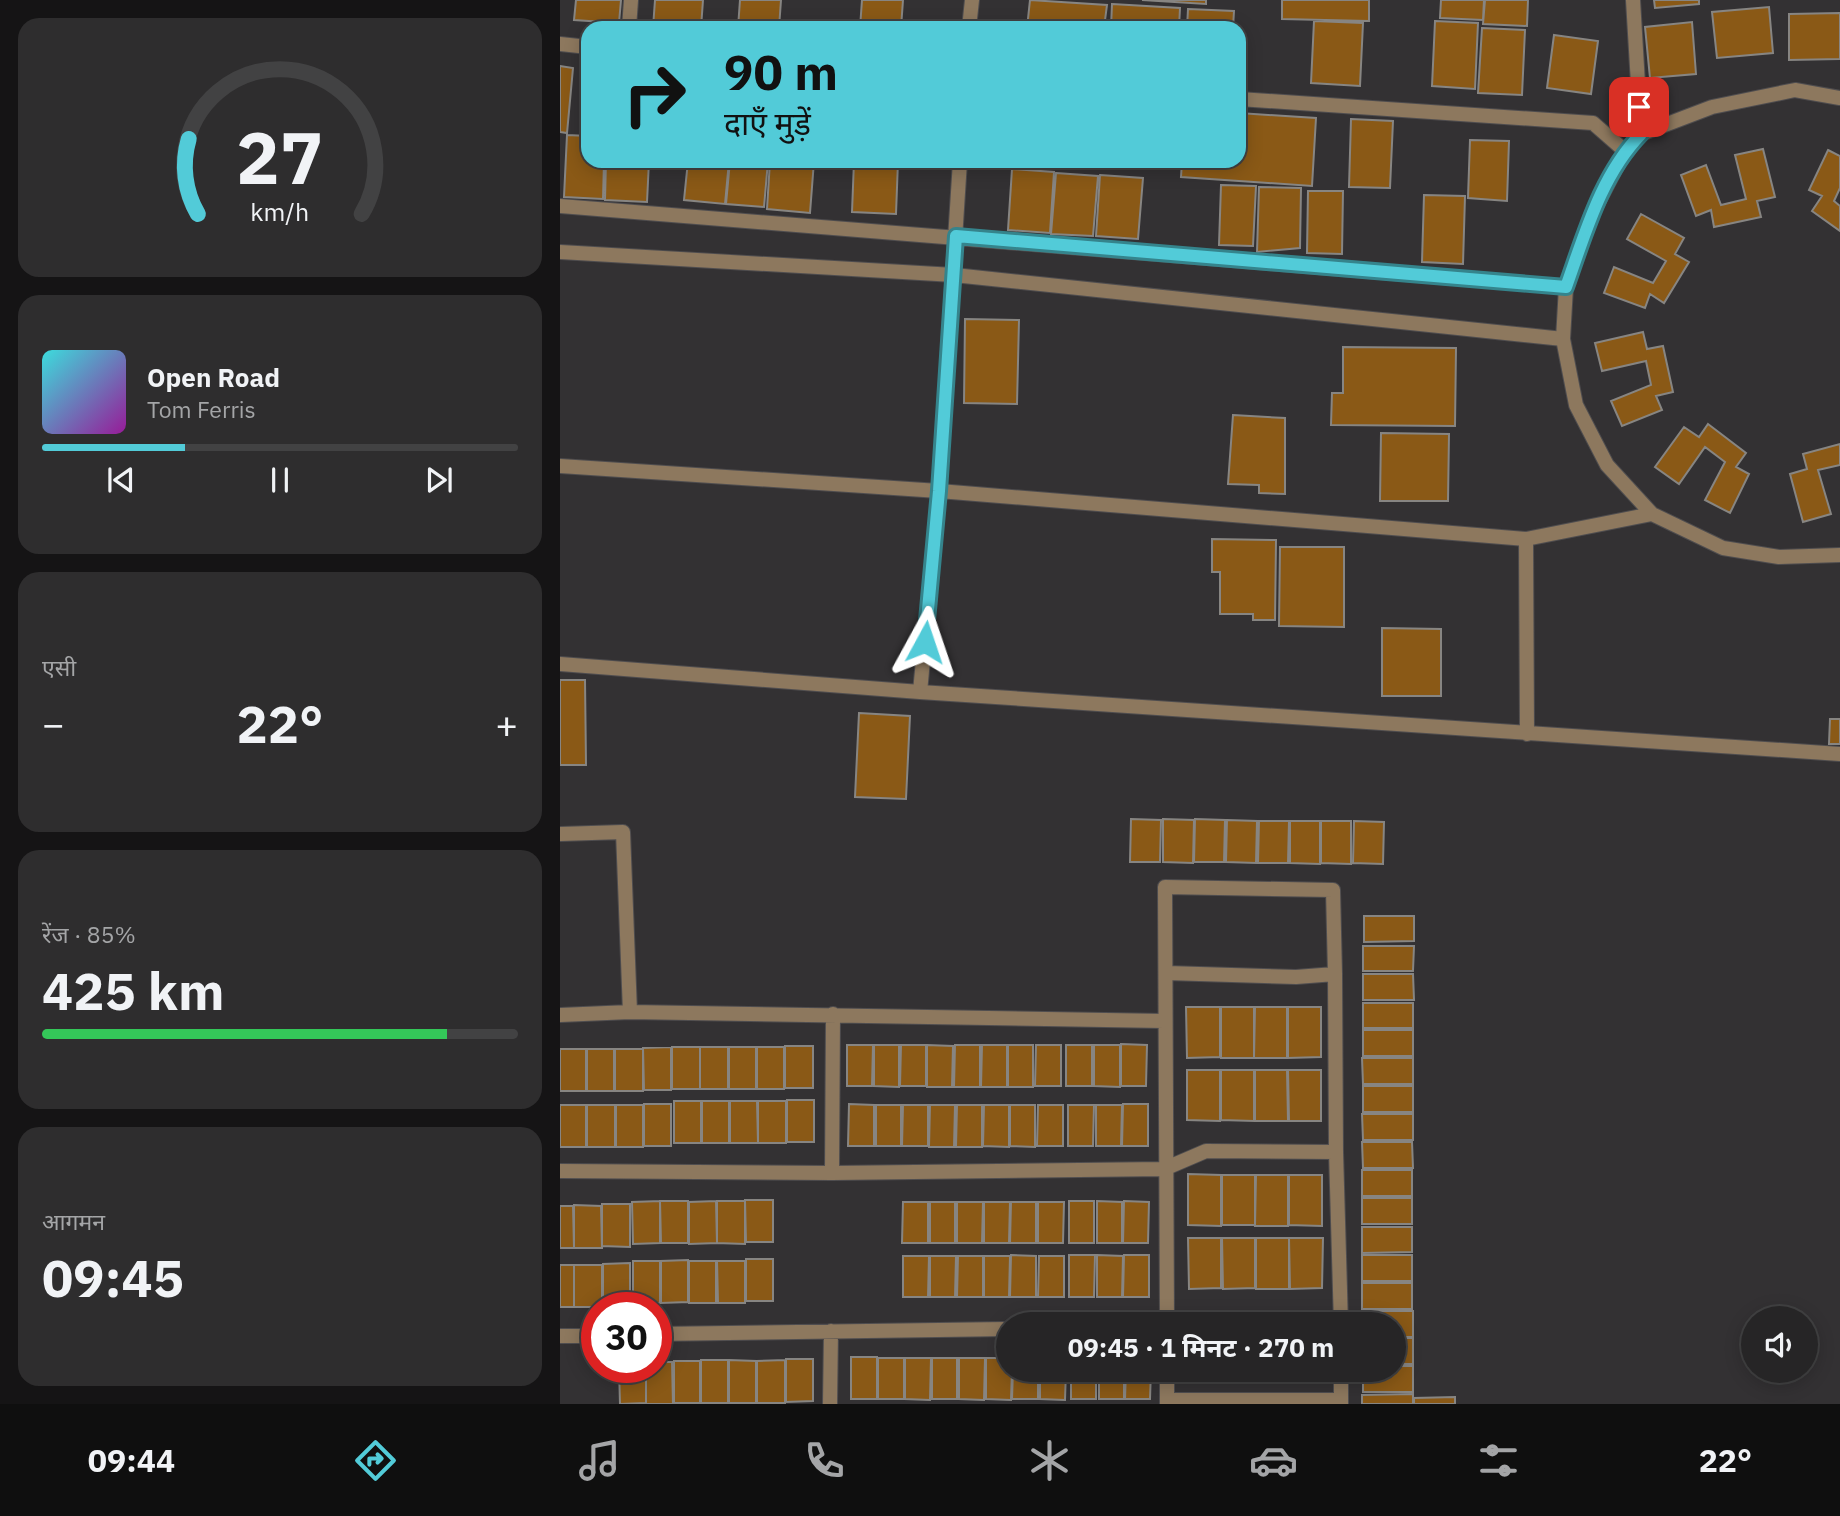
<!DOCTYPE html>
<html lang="hi">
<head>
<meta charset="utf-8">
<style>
	:root { --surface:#262526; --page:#2e2d2e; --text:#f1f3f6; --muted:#a4a5a7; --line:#424243; --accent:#52cbd8 }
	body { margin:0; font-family:"IBM Plex Sans","Noto Sans Devanagari",sans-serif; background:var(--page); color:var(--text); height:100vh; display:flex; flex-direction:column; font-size:26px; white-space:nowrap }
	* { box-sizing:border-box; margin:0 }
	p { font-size:23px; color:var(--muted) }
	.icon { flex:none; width:38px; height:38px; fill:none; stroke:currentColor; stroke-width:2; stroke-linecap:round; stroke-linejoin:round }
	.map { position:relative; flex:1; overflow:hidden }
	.details { display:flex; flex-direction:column; gap:18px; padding:18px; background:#151415; width:560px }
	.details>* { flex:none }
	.top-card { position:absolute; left:21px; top:21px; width:665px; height:147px; border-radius:21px; box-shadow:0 4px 18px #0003,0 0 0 2px var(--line); background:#52cbd8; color:#111; overflow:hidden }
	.tools { position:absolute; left:1181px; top:1306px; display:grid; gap:14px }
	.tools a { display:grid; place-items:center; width:77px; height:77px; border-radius:50%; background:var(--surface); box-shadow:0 4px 18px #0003,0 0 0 2px var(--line); font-size:35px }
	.speed { position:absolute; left:21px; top:1292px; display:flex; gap:14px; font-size:35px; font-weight:700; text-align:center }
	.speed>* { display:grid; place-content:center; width:91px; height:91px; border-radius:50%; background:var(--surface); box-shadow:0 4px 18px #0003,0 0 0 2px var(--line); line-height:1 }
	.speed .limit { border:10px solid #d22; background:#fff; color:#111 }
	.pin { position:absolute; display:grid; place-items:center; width:60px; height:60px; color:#fff; margin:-30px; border-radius:14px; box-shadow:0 4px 10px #0006 }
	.me { position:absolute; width:77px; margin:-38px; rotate:5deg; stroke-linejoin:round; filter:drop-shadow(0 0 5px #0008) }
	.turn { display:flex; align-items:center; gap:24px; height:147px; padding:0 28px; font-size:32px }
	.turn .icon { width:91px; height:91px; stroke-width:2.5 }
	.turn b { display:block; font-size:49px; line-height:60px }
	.big { font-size:52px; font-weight:700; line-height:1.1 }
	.details .widget { flex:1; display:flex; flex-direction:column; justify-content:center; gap:10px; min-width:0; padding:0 24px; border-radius:21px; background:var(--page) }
	.details .dial { align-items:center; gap:0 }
	.dial svg { height:182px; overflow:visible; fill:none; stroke:var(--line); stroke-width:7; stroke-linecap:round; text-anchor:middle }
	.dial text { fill:var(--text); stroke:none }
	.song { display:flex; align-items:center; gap:21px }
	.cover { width:84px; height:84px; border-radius:10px; background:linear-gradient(135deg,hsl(180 70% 55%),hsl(300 70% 35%)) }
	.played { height:7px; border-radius:4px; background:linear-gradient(90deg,var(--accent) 30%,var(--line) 30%) }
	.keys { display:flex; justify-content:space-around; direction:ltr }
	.heat { display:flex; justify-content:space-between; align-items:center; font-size:38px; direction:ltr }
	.charge { height:10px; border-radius:5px; background:linear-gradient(90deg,#34c759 85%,var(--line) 0) }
	.trip { position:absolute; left:436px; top:1312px; width:410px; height:70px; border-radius:35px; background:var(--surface); box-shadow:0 4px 18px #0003,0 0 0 2px var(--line); font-weight:700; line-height:70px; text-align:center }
	.menu { display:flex; height:112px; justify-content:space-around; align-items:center; background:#0f0f0f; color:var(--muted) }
	.menu .icon { width:49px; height:49px }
	.menu .current { color:var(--accent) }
	.menu b { font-size:32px; color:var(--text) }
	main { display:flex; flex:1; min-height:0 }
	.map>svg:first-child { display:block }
	.building { fill:#8a5916; stroke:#878582; stroke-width:2 }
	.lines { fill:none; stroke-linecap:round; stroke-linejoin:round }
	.street-casing { stroke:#4f4d4f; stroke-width:16 }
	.street { stroke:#8d785e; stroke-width:14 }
	.route-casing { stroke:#35848c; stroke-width:18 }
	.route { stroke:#52cbd8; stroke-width:12 }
</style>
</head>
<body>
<main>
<section class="details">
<div class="widget dial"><svg viewBox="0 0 100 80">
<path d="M14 69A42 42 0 1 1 86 69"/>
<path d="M14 69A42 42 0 0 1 10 36" stroke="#52cbd8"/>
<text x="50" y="56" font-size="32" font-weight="700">27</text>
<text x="50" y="72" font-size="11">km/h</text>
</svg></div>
<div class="widget">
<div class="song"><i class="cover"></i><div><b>Open Road</b><p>Tom Ferris</p></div></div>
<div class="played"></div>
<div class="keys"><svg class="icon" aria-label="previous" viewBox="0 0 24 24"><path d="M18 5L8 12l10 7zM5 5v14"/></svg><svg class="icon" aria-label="pause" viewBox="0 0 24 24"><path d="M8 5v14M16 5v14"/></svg><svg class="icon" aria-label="next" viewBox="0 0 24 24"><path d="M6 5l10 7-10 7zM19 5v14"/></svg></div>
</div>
<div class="widget"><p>एसी</p>
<div class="heat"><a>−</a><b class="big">22°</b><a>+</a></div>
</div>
<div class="widget"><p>रेंज · 85%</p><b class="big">425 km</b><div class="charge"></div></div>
<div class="widget"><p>आगमन</p><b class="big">09:45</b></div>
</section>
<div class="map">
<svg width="1280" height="1404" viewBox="0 0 1280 1404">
	<rect width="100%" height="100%" fill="#333133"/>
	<path class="building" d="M16,0H61L59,23L14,20Z
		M95,0H143L141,28H93Z
		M180,0H221L219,28H178Z
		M302,0H343L341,28H300Z
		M470,0L547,5L544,28H467Z
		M582,0H646V4Z
		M722,0H809V21L722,19Z
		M881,0H924L923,20L880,18Z
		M925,0H968L967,26L923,24Z
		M1094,0H1139V4L1095,8Z
		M552,4L620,8L619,28H551Z
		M1209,7L1213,53L1157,58L1152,12Z
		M628,9L674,11L673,28H627Z
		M1280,13V59L1229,60V14Z
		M754,21L803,23L800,86L751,83Z
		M875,21L918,23L915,89L872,86Z
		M1132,22L1136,74L1090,78L1085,27Z
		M922,28L965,30L962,95L918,93Z
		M994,35L1038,41L1031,94L987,88Z
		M0,66L13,68L7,133L0,132Z
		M679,113L756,118L752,186L621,177L622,161H679Z
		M791,119L833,121L830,188L789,187Z
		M7,135L28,136V161H44L43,199L4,197Z
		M910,140L949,141L947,201L908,198Z
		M1203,149L1215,197L1197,201L1201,217L1154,227L1151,210L1136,216L1121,175L1146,165L1161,205L1186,199L1175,155Z
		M1268,150L1280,156V188L1274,201L1280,206V231L1252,211L1262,196L1249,190Z
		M46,161H89L87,202L45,200Z
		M128,161H169L165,204L124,200Z
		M170,161H208L204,207L166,204Z
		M210,161H254L250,213L207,209Z
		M294,161H338L336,214L292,212Z
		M499,161H587V168L498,164Z
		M452,169L494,172L490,233L448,230Z
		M496,173L538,176L533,236L491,234Z
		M540,175L583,178L578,239L536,236Z
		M661,185L696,186L693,246L659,245Z
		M699,187L741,188L740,248L697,252Z
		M748,191H783L782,254L747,253Z
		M864,195L905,196L903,264L862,262Z
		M1081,214L1124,238L1115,254L1129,262L1104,303L1090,294L1085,308L1044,293L1054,267L1093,283L1106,261L1067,239Z
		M405,319L459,320L457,404L404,403Z
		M1083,332L1087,349L1103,346L1113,392L1096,396L1102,410L1062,426L1051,401L1091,385L1086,361L1042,371L1035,343Z
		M783,347L896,348L895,426L771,425L772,393H783Z
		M673,415L725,418V494L699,493V485L668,484Z
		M1148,424L1186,453L1176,467L1189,474L1170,513L1145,500L1165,462L1145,447L1119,484L1095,467L1124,427L1139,437Z
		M821,433L889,434L888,501H820Z
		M1280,444V465L1258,470L1271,514L1243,522L1230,474L1247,469L1243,454Z
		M652,539L716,540L715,620H693V614H660V572H652Z
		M720,547H784V627L719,626Z
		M822,628L881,629V696H822Z
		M0,680H25L26,765H0Z
		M299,713L350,716L346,799L295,797Z
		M1270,719H1280V744H1269Z
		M571,819L601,820L600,862H570Z
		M603,819L634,820L633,863L603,862Z
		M635,819L665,820L664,862H634Z
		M667,820L697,821L696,863L666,862Z
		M699,821H729L728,863H698Z
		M730,821H760V864L730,863Z
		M761,821H791V864L761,863Z
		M794,821L824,822L823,864L793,863Z
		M804,916H854V941L804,942Z
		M803,946H854L853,971H803Z
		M803,974H853L854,1000H803Z
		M803,1003H853V1028H803Z
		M626,1007H660V1057L627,1058Z
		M661,1007H694V1058H661Z
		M695,1007H727V1058H694Z
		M728,1007H761V1057L728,1058Z
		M803,1030H853V1056H803Z
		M561,1044L587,1045L586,1086H561Z
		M287,1045H313L312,1086H287Z
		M314,1045H339V1087L314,1086Z
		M341,1045H366V1086H340Z
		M367,1045L393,1046L392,1087H367Z
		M395,1045H420V1087H394Z
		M422,1045H447V1087H421Z
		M448,1045H473V1087H448Z
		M476,1045H501V1086H475Z
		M506,1045H532V1086H506Z
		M534,1045H560V1087L534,1086Z
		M225,1046H253V1088H225Z
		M111,1047V1090H84L83,1048Z
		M112,1047H140V1089H112Z
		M140,1047H168V1089H140Z
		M169,1047H196V1089H169Z
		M197,1047H224V1089H197Z
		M0,1049H26V1091H0Z
		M27,1049H54V1091H27Z
		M55,1049H83V1091H55Z
		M802,1058H853V1084H803Z
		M627,1070H660V1121L627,1120Z
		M661,1070H694V1121L661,1120Z
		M695,1070H727L728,1121H695Z
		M728,1070H761V1121H729Z
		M803,1086H853V1112H803Z
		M227,1100H254V1142H227Z
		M114,1101H141V1143H114Z
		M142,1101H169V1143H142Z
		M170,1101H197L198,1143H170Z
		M198,1101H226V1143H198Z
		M84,1104H111V1146H84Z
		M289,1104L314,1105V1146H288Z
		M563,1104H588V1146H562Z
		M0,1105H26V1147H0Z
		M27,1105H55V1147H27Z
		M56,1105H83V1147H56Z
		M316,1105H341V1146H316Z
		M343,1105H368V1146H342Z
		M370,1105H395L394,1147H369Z
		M397,1105H422V1147H396Z
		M424,1105H449V1147L423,1146Z
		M450,1105H475V1147L450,1146Z
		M478,1105H503V1146H477Z
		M508,1105H534L533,1146H508Z
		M536,1105H562L561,1146H536Z
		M802,1114H853V1140H803Z
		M802,1142H852L853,1168H803Z
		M802,1170H852V1196H802Z
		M628,1174L661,1175V1226L628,1225Z
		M662,1175H695V1225H662Z
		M696,1175H728V1226H695Z
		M729,1175H762V1226L729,1225Z
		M802,1198H852V1224H802Z
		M185,1200H213V1242H186Z
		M100,1201H128V1243H101Z
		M100,1201V1243L73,1244L72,1202Z
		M156,1201L157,1243L129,1244V1202Z
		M157,1201H185V1244L157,1243Z
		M509,1201H534V1243H509Z
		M537,1201L562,1202V1243H537Z
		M564,1201L589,1202L588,1243H563Z
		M343,1202H368V1243H342Z
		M370,1202H395V1243H370Z
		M397,1202H423L422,1243H397Z
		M424,1202H450L449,1243H424Z
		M451,1202H476V1243H450Z
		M478,1202H504L503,1243H478Z
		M42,1204H70V1247L42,1246Z
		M14,1205L41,1206L42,1248H14Z
		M0,1206H13L14,1248H0Z
		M802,1227H852V1252L802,1253Z
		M628,1238H661V1288L629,1289Z
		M662,1238H695V1288L663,1289Z
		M696,1238H729V1289H696Z
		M729,1238H763L762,1288L730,1289Z
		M451,1255L476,1256V1297H450Z
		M509,1255H535L534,1297H509Z
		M537,1255L563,1256L562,1297H537Z
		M564,1255H589V1297H563Z
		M802,1255H852V1281H802Z
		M343,1256H369L368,1297H343Z
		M370,1256H396L395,1297H370Z
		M398,1256H423V1297H397Z
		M424,1256H450L449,1297H424Z
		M479,1256H504V1297H478Z
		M186,1259H213V1301H186Z
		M128,1260V1302L101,1303V1261Z
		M73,1261H100V1303H73Z
		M129,1261H156V1303H129Z
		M157,1261H185V1303H158Z
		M70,1263V1306H43V1264Z
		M0,1265H14V1307H0Z
		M14,1265H42V1307H14Z
		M802,1283H852V1309H802Z
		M803,1311H853V1337H833V1325H803Z
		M833,1338H853V1364H833Z
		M291,1357H317V1399H291Z
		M318,1358H344V1399H318Z
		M345,1358H371L370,1400L345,1399Z
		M372,1358H397V1399H372Z
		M399,1358H425L424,1400L399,1399Z
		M426,1358H448V1370H452L451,1400L426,1399Z
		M226,1359H253V1401L226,1402Z
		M141,1360H168V1403H141Z
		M169,1360L196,1361V1403H169Z
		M225,1360V1403H197V1361Z
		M114,1361H140V1403H114Z
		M96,1362H112L113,1404H86V1367H96Z
		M833,1366H853V1392H803V1370H833Z
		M59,1367H86V1403L60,1404Z
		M453,1370H478V1399H452Z
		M480,1370H506L505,1400L480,1399Z
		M511,1370H536V1399H511Z
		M539,1370H564V1399H539Z
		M566,1370H591L590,1399H565Z
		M853,1394V1404H802V1395Z
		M895,1397V1404H854V1398Z"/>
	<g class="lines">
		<g class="street-casing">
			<path id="street" d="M1073,0L1081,134
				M69,28L71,0
				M409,28L412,0
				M0,44L28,47
				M1280,98L1235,90L1152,107L1081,134L1065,151L1031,216L1006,287L1003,339L1016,405L1047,465L1092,514L1163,548L1219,557L1280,555
				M679,99L1033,123L1065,151
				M0,206L1006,287
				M0,252L394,275L1003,339
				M0,466L379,491L966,539L1092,514
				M966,539L967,734
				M0,664L360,692L1280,754
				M360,692L379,491L400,161
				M0,834L63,832L70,1012L0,1015
				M607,973L736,977L775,974L776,1152L781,1325
				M70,1012L604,1021
				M0,1171L272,1173L604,1169L646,1151L776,1152
				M272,1173L273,1014
				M607,1325L605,887L773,890L775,974
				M696,1325L781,1323
				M96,1334L448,1329
				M0,1336H37
				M607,1400H781
				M270,1404L271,1331
				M607,1404V1370
				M781,1404V1370"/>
		</g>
		<use href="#street" class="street"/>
	</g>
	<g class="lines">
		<g class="route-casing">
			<path id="route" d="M365,642L379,491L396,236L1006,287C1025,234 1041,175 1081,134L1079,107"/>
		</g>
		<use href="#route" class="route"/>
	</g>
</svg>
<div class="tools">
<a><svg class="icon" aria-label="sound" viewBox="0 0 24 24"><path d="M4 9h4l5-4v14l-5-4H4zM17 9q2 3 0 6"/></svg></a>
</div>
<div class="speed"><div class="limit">30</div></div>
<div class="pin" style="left:1079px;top:107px;background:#d93025"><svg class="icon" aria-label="arrive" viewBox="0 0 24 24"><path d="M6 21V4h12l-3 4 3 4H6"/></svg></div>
<svg class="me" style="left:365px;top:642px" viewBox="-20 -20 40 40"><path d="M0-17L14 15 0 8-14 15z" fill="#52cbd8" stroke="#fff" stroke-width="4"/></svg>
<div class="trip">09:45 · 1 मिनट · 270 m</div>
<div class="top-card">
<div class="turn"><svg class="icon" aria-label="right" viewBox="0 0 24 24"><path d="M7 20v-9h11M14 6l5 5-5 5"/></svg><div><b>90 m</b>दाएँ मुड़ें</div></div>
</div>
</div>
</main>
<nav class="menu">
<b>09:44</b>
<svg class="icon current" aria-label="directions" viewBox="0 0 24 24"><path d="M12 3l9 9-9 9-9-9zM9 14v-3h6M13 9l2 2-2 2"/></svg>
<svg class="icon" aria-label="music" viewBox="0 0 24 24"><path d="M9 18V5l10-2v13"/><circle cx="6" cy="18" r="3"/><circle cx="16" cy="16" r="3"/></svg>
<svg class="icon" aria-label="phone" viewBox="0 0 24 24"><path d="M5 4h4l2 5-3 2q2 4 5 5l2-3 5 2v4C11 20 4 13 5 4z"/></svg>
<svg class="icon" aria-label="climate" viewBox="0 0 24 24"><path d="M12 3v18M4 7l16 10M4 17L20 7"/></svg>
<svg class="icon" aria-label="car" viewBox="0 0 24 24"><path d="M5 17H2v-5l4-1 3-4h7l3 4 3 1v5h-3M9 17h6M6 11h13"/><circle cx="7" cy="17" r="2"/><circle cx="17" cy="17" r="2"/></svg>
<svg class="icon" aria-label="filters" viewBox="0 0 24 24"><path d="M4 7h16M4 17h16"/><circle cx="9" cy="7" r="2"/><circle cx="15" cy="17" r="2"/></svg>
<b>22°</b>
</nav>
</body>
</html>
